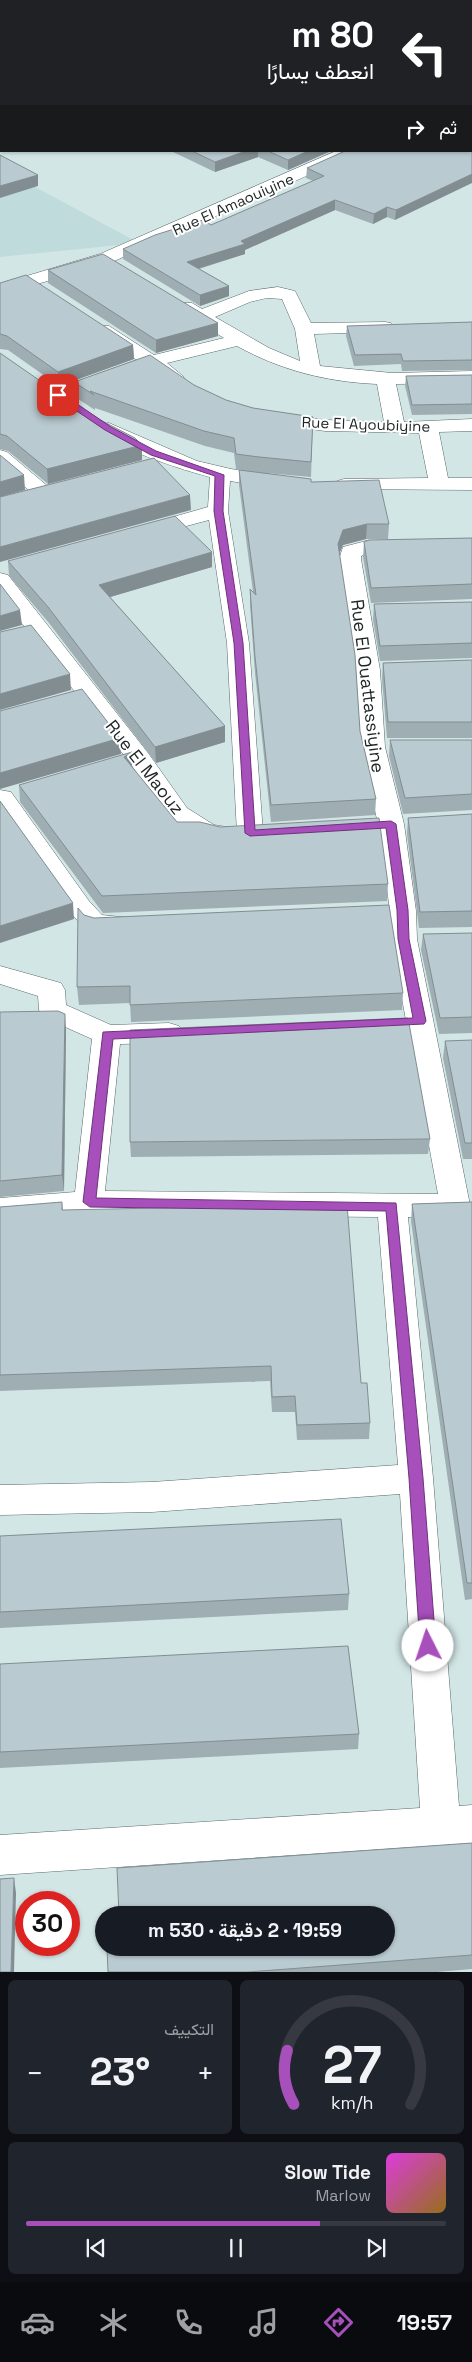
<!DOCTYPE html>
<html lang="ar">
<head>
<meta charset="utf-8">
<style>
	:root { --surface:#171b24; --page:#20242c; --text:#f1f3f6; --muted:#9ea1a6; --line:#363941; --accent:#a74fbb }
	body { margin:0; font-family:"Space Grotesk",Vazirmatn,sans-serif; background:var(--page); color:var(--text); direction:rtl; height:100vh; display:flex; flex-direction:column; font-size:19px; white-space:nowrap }
	* { box-sizing:border-box; margin:0 }
	p { font-size:16px; color:var(--muted) }
	.icon { flex:none; width:28px; height:28px; fill:none; stroke:currentColor; stroke-width:2; stroke-linecap:round; stroke-linejoin:round }
	.map { position:relative; height:1972px; overflow:hidden; direction:ltr }
	.details { display:flex; flex-direction:column; gap:8px; padding:8px; background:#0d0f14; flex:1 }
	.details>* { flex:none }
	.top-card { position:absolute; left:0px; top:0px; width:472px; height:152px; box-shadow:0 1px 4px #0004; direction:rtl; background:#202124; color:#fff; overflow:hidden }
	.speed { position:absolute; left:15px; top:1891px; display:flex; gap:10px; font-size:25px; font-weight:700; text-align:center }
	.speed>* { display:grid; place-content:center; width:65px; height:65px; border-radius:50%; background:var(--surface); box-shadow:0 1px 4px #0004; line-height:1 }
	.speed .limit { border:8px solid #d22; background:#fff; color:#111 }
	.pin { position:absolute; display:grid; place-items:center; width:42px; height:42px; color:#fff; margin:-21px; border-radius:10px; box-shadow:0 2px 8px #0006 }
	.me { position:absolute; width:55px; margin:-28px; rotate:356deg; stroke-linejoin:round; filter:drop-shadow(0 0 4px #0008) }
	.turn { display:flex; align-items:center; gap:18px; height:105px; padding:0 15px; font-size:22px }
	.turn .icon { width:65px; height:65px; stroke-width:2.5 }
	.turn b { display:block; font-size:35px; line-height:42px }
	.then { display:flex; align-items:center; height:48px; padding:0 15px; background:#0003; gap:10px; font-size:19px }
	.big { font-size:38px; font-weight:600; line-height:1.1 }
	.details .card { flex:1; display:flex; flex-direction:column; justify-content:center; gap:8px; min-width:0; padding:0 18px; border-radius:8px; background:var(--page) }
	.details .dial { align-items:center; gap:0 }
	.dial svg { height:130px; overflow:visible; fill:none; stroke:var(--line); stroke-width:7; stroke-linecap:round; text-anchor:middle }
	.dial text { fill:var(--text); stroke:none }
	.song { display:flex; align-items:center; gap:15px }
	.cover { width:60px; height:60px; border-radius:8px; background:linear-gradient(135deg,hsl(300 70% 55%),hsl(40 70% 35%)) }
	.played { height:5px; border-radius:2px; background:linear-gradient(90deg,var(--accent) 70%,var(--line) 70%) }
	.keys { display:flex; justify-content:space-around; direction:ltr }
	.heat { display:flex; justify-content:space-between; align-items:center; font-size:28px; direction:ltr }
	.details .tiles { flex:1; display:grid; gap:8px; grid-template-columns:1fr 1fr }
	.card:last-child { grid-column:span 2 }
	.trip { position:absolute; left:95px; top:1906px; width:300px; height:50px; border-radius:25px; background:var(--surface); box-shadow:0 1px 4px #0004; font-weight:600; line-height:50px; text-align:center; direction:rtl }
	.tab-bar { display:flex; height:80px; justify-content:space-around; align-items:center; background:#090b0e; color:var(--muted) }
	.tab-bar .icon { width:35px; height:35px }
	.tab-bar .on { color:var(--accent) }
	.tab-bar b { font-size:22px; color:var(--text) }
	.map>svg:first-child { display:block }
	.built { fill:#c0dbdc }
	.lines { fill:none; stroke-linecap:round; stroke-linejoin:round }
	.street-casing { stroke:#586868; stroke-width:1 }
	.primary-casing { stroke:#586868; stroke-width:1 }
	.street { fill:#fff; fill-rule:evenodd }
	.primary { fill:#fff; fill-rule:evenodd }
	.wall { fill:#9faeb3 }
	.shaded-wall { fill:#828d92 }
	.building { fill:#b9cad0; stroke:#828d92 }
	.route { fill:#a74fbb; stroke:#6d337a }
	.labels { text-anchor:middle; dominant-baseline:central; stroke-width:4; stroke-linejoin:round; paint-order:stroke }
	.far-street-label { font-size:15px; fill:#1e2525; stroke:#fff }
	.street-label { font-size:18px; fill:#1e2525; stroke:#fff }
</style>
</head>
<body>
<div class="map">
<svg width="472" height="1972" viewBox="0 0 472 1972">
	<rect width="100%" height="100%" fill="#d3e6e6"/>
	<path class="built" d="M0,168L139,243L0,257Z"/>
	<g class="lines">
		<g class="street-casing">
			<path id="street" d="M375,0H401L402,1H376Z
				M0,73H1V81H0Z
				M471,96H472V104H471Z
				M336,151H358L356,154L112,262L0,295V284L100,254Z
				M278,287L295,291L311,323L385,322L391,323L394,327L391,331L385,332L314,334L320,366L392,373L472,371V383L396,384L404,422L472,419V431L439,432L448,478H472V490L337,489L334,485L337,481L344,479L428,478L419,433L325,431L270,423L267,419L270,415L277,413L325,420L384,422L377,384C327,382 280,370 237,346L167,363L184,377L182,381H168L149,369L65,399H51L48,395L51,391L137,360L97,334L94,330L97,326H109L154,355L224,338L180,311L177,307L180,303H192L202,309L249,291ZM267,298L282,299L295,329L300,361L269,348L215,317L250,302Z
				M109,423L197,461L231,469L276,476L283,478L286,482L283,486L276,488L230,481L228,511L249,643L263,833L259,839L250,841L241,839L237,833L227,643L209,520L145,537L138,535L134,531L138,527L208,507L210,477C186,471 112,448 99,429L102,425Z
				M0,450L7,452L51,489L54,493L51,497L44,499L37,497L0,466Z
				M472,539V551L368,553L361,556V559L380,670L385,747L404,824L416,911L417,939L470,1205L466,1213L455,1217H408L433,1478L459,1806L472,1805V1843L0,1875V1835L420,1808L400,1494L152,1512L0,1515V1485L152,1482L398,1465L378,1217L89,1214L0,1222V1198L75,1192L92,1039L43,1017L39,1010L38,996L0,984V966L61,983L65,990L66,1005L111,1025L169,1023L179,1026L183,1033L179,1040L169,1043L120,1044L105,1191L438,1194L391,939L390,911L378,824L361,747L356,670L339,559L343,547L366,541Z
				M0,573L8,575L148,753L187,808L214,825L234,828L238,834L234,840L225,842L199,838L169,818L130,763L0,595Z
				M0,790L11,792L89,901L102,915L130,918L134,924L130,930L121,933H95L86,930L71,913L0,812Z"/>
		</g>
		<g class="primary-casing">
			<path id="primary" d="M398,0H413L414,1H399Z
				M454,0H469L470,1H455Z
				M471,38H472V46H471Z"/>
		</g>
		<use href="#street" class="street"/>
		<use href="#primary" class="primary"/>
	</g>
	<path class="wall" d="M271,0H345L347,1H273Z
		M171,151H331L288,170L258,157L215,172Z
		M471,151L395,220L387,217L373,224L335,210L245,250V254L199,269L229,286V296L200,306L123,259V249L211,225L313,181L306,178L307,168Z
		M48,270L218,323V336L156,353L48,283Z
		M0,283L133,345L134,359L59,386L8,350L0,349Z
		M472,322V370L402,371L401,364L354,366L346,336L347,326Z
		M0,353L142,460L48,484L8,451L0,449Z
		M472,375V414L412,415L405,386L406,376Z
		M74,382L194,385L226,400L253,408L313,417L311,477L266,473L311,482L389,524L388,539H366L343,545L339,554L360,731L376,799L375,815L271,822L255,673L250,605V589L253,592L239,485V470L254,472L236,469L234,453L205,446L95,408V410L75,397Z
		M472,538V599L371,603L363,557L364,542Z
		M8,561L212,567L110,597L225,726V742L156,763L49,623L9,576Z
		M472,602V658L380,661L373,620L374,604Z
		M472,660V738H387L382,679L383,663Z
		M390,740H472V810L403,814L389,756Z
		M132,767L177,822L388,884L387,901L103,913L20,802L19,785Z
		M472,814V927L419,928L407,834L408,818Z
		M84,915L94,918L403,993L402,1010L131,1022L130,1003L79,1005L77,987Z
		M472,933V1033L439,1034L421,950L423,934Z
		M0,1012L66,1029L64,1191L0,1197Z
		M472,1040V1159H463L443,1058L445,1041Z
		M430,1139L428,1154L131,1157L130,1142Z
		M62,1202L63,1210L361,1383L370,1423L369,1439L297,1440L295,1412H272L270,1381L0,1391V1207Z
		M472,1202V1599L465,1600L411,1221L412,1204Z
		M0,1536L349,1594L348,1610L0,1628Z
		M0,1664L359,1734L358,1749L0,1768Z
		M472,1843V1969L437,1972H108Z"/>
	<path class="shaded-wall" d="M0,39H1V50L0,51Z
		M246,151H258V157L215,172V162Z
		M308,151H331L288,170V160Z
		M472,174V183L395,220L396,210Z
		M38,175V186L0,198V186Z
		M335,200V210L245,250V254L187,272V262L241,241Z
		M387,207V217L373,224L374,214Z
		M229,286V296L200,306V295Z
		M218,323V336L156,353V340Z
		M133,345L134,359L59,386L58,372Z
		M142,445V460L48,484L47,469Z
		M24,475L25,490L0,497V482Z
		M190,495L191,510L0,562V547Z
		M367,524L366,539L343,545L337,559L338,544L343,530Z
		M212,552V567L100,600L99,585Z
		M20,610L22,625L0,631V616Z
		M70,674L71,690L0,710V694Z
		M225,726V742L156,763L155,747Z
		M120,738L121,754L0,789V773Z
		M132,752V769L124,757Z
		M73,903L74,919L0,943V926Z
		M65,1014L66,1029L64,1191L62,1175Z
		M14,1878L16,1893L14,1972H11Z"/>
	<path class="building" d="M0,0H154L156,1H1V39H0Z
		M287,0H345L347,1H289Z
		M471,137H472V174L396,210L387,207L374,214L335,200L241,241L245,244L187,262L229,286L200,295L123,249L155,235L203,220L211,225L324,176L307,168L345,151H471Z
		M192,151H246L215,162Z
		M268,151H308L288,160Z
		M0,155L38,175L0,186Z
		M103,254L218,323L156,340L48,270Z
		M26,275L133,345L58,372L7,336L0,334V283Z
		M472,322V360L403,361L401,354L355,355L347,326Z
		M0,353L85,412L135,438L142,445L47,469L7,436L0,434Z
		M150,355L194,385L226,400L253,408L313,417L311,462L259,457L236,454L234,438L204,431L90,391L94,395L74,382Z
		M472,375V404L412,405L406,376Z
		M0,455L24,475L0,482Z
		M154,458L190,495L0,547V497Z
		M239,470L311,479V482L379,480L389,524H367L343,530L338,544L355,655L360,731L376,799L271,805L255,657L250,589L256,595Z
		M175,516L212,552L99,585L225,726L155,747L48,607L8,561Z
		M472,538V584L371,588L364,542L369,540Z
		M0,584L20,610L0,616Z
		M472,602V643L380,646L374,604Z
		M31,625L70,674L0,694V632Z
		M472,660V722H388L383,663Z
		M82,689L120,738L0,773V711Z
		M390,740H472V794L405,798Z
		M132,752L124,757L177,822H200L220,827L379,818L388,884L102,896L19,785Z
		M0,801L73,903L0,926Z
		M472,814V911L420,912L408,818Z
		M389,905L403,993L130,1005V986L77,987L78,908L84,915L94,918Z
		M472,933V1017L440,1018L423,934Z
		M58,1011L65,1014L62,1175L0,1181V1012Z
		M408,1018L430,1139L130,1142V1030Z
		M472,1040V1143H465L445,1041Z
		M62,1202V1210L347,1204L361,1383H367L370,1423L297,1425L295,1396L272,1397L271,1366L0,1375V1207Z
		M472,1202V1583H467L412,1204Z
		M341,1519L349,1594L0,1612V1536Z
		M348,1646L359,1734L0,1752V1664Z
		M472,1843V1955L248,1972H108L107,1948H386V1915H119L117,1868Z
		M14,1878L11,1972H0V1879Z"/>
	<path class="route" d="M56,393H61L111,427L156,451L224,475L223,511L243,643L255,830L391,821L396,824L408,910L409,939L426,1021L424,1024L113,1039L96,1198L396,1203L423,1478L436,1646L433,1651L428,1653L423,1651L420,1646L409,1478L386,1211L90,1207L83,1202L103,1032L413,1018L398,939L397,910L386,828L250,836L245,833L234,643L214,511L215,476L151,455L105,430L56,397Z"/>
	<g class="labels">
		<g class="far-street-label">
			<text transform="translate(233 204) rotate(-24)">Rue El Amaouiyine</text>
			<text transform="translate(366 424) rotate(2)">Rue El Ayoubiyine</text>
		</g>
		<g class="street-label">
			<text transform="translate(368 686) rotate(83)">Rue El Ouattassiyine</text>
			<text transform="translate(145 767) rotate(52)">Rue El Maouz</text>
		</g>
	</g>
</svg>
<div class="speed"><div class="limit">30</div></div>
<div class="pin" style="left:58px;top:395px;background:#d93025"><svg class="icon" aria-label="arrive" viewBox="0 0 24 24"><path d="M6 21V4h12l-3 4 3 4H6"/></svg></div>
<svg class="me" style="left:428px;top:1646px" viewBox="-20 -20 40 40"><circle r="19" fill="#fff"/><path d="M0-13L10 11 0 6-10 11z" fill="#a74fbb"/></svg>
<div class="trip">19:59 · 2 دقيقة · 530 m</div>
<div class="top-card">
<div class="turn"><svg class="icon" aria-label="left" viewBox="0 0 24 24"><path d="M17 20v-9H6M10 6l-5 5 5 5"/></svg><div><b>80 m</b>انعطف يسارًا</div></div>
<div class="then">ثم<svg class="icon" aria-label="right" viewBox="0 0 24 24"><path d="M7 20v-9h11M14 6l5 5-5 5"/></svg></div>
</div>
</div>
<section class="details">
<div class="tiles">
<div class="card dial"><svg viewBox="0 0 100 80">
<path d="M14 69A42 42 0 1 1 86 69"/>
<path d="M14 69A42 42 0 0 1 10 36" stroke="#a74fbb"/>
<text x="50" y="56" font-size="32" font-weight="700">27</text>
<text x="50" y="72" font-size="11">km/h</text>
</svg></div>
<div class="card"><p>التكييف</p>
<div class="heat"><a>−</a><b class="big">23°</b><a>+</a></div>
</div>
<div class="card">
<div class="song"><i class="cover"></i><div><b>Slow Tide</b><p>Marlow</p></div></div>
<div class="played"></div>
<div class="keys"><svg class="icon" aria-label="previous" viewBox="0 0 24 24"><path d="M18 5L8 12l10 7zM5 5v14"/></svg><svg class="icon" aria-label="pause" viewBox="0 0 24 24"><path d="M8 5v14M16 5v14"/></svg><svg class="icon" aria-label="next" viewBox="0 0 24 24"><path d="M6 5l10 7-10 7zM19 5v14"/></svg></div>
</div>
</div>
</section>
<nav class="tab-bar">
<b>19:57</b>
<svg class="icon on" aria-label="directions" viewBox="0 0 24 24"><path d="M12 3l9 9-9 9-9-9zM9 14v-3h6M13 9l2 2-2 2"/></svg>
<svg class="icon" aria-label="music" viewBox="0 0 24 24"><path d="M9 18V5l10-2v13"/><circle cx="6" cy="18" r="3"/><circle cx="16" cy="16" r="3"/></svg>
<svg class="icon" aria-label="phone" viewBox="0 0 24 24"><path d="M5 4h4l2 5-3 2q2 4 5 5l2-3 5 2v4C11 20 4 13 5 4z"/></svg>
<svg class="icon" aria-label="climate" viewBox="0 0 24 24"><path d="M12 3v18M4 7l16 10M4 17L20 7"/></svg>
<svg class="icon" aria-label="car" viewBox="0 0 24 24"><path d="M5 17H2v-5l4-1 3-4h7l3 4 3 1v5h-3M9 17h6M6 11h13"/><circle cx="7" cy="17" r="2"/><circle cx="17" cy="17" r="2"/></svg>
</nav>
</body>
</html>
